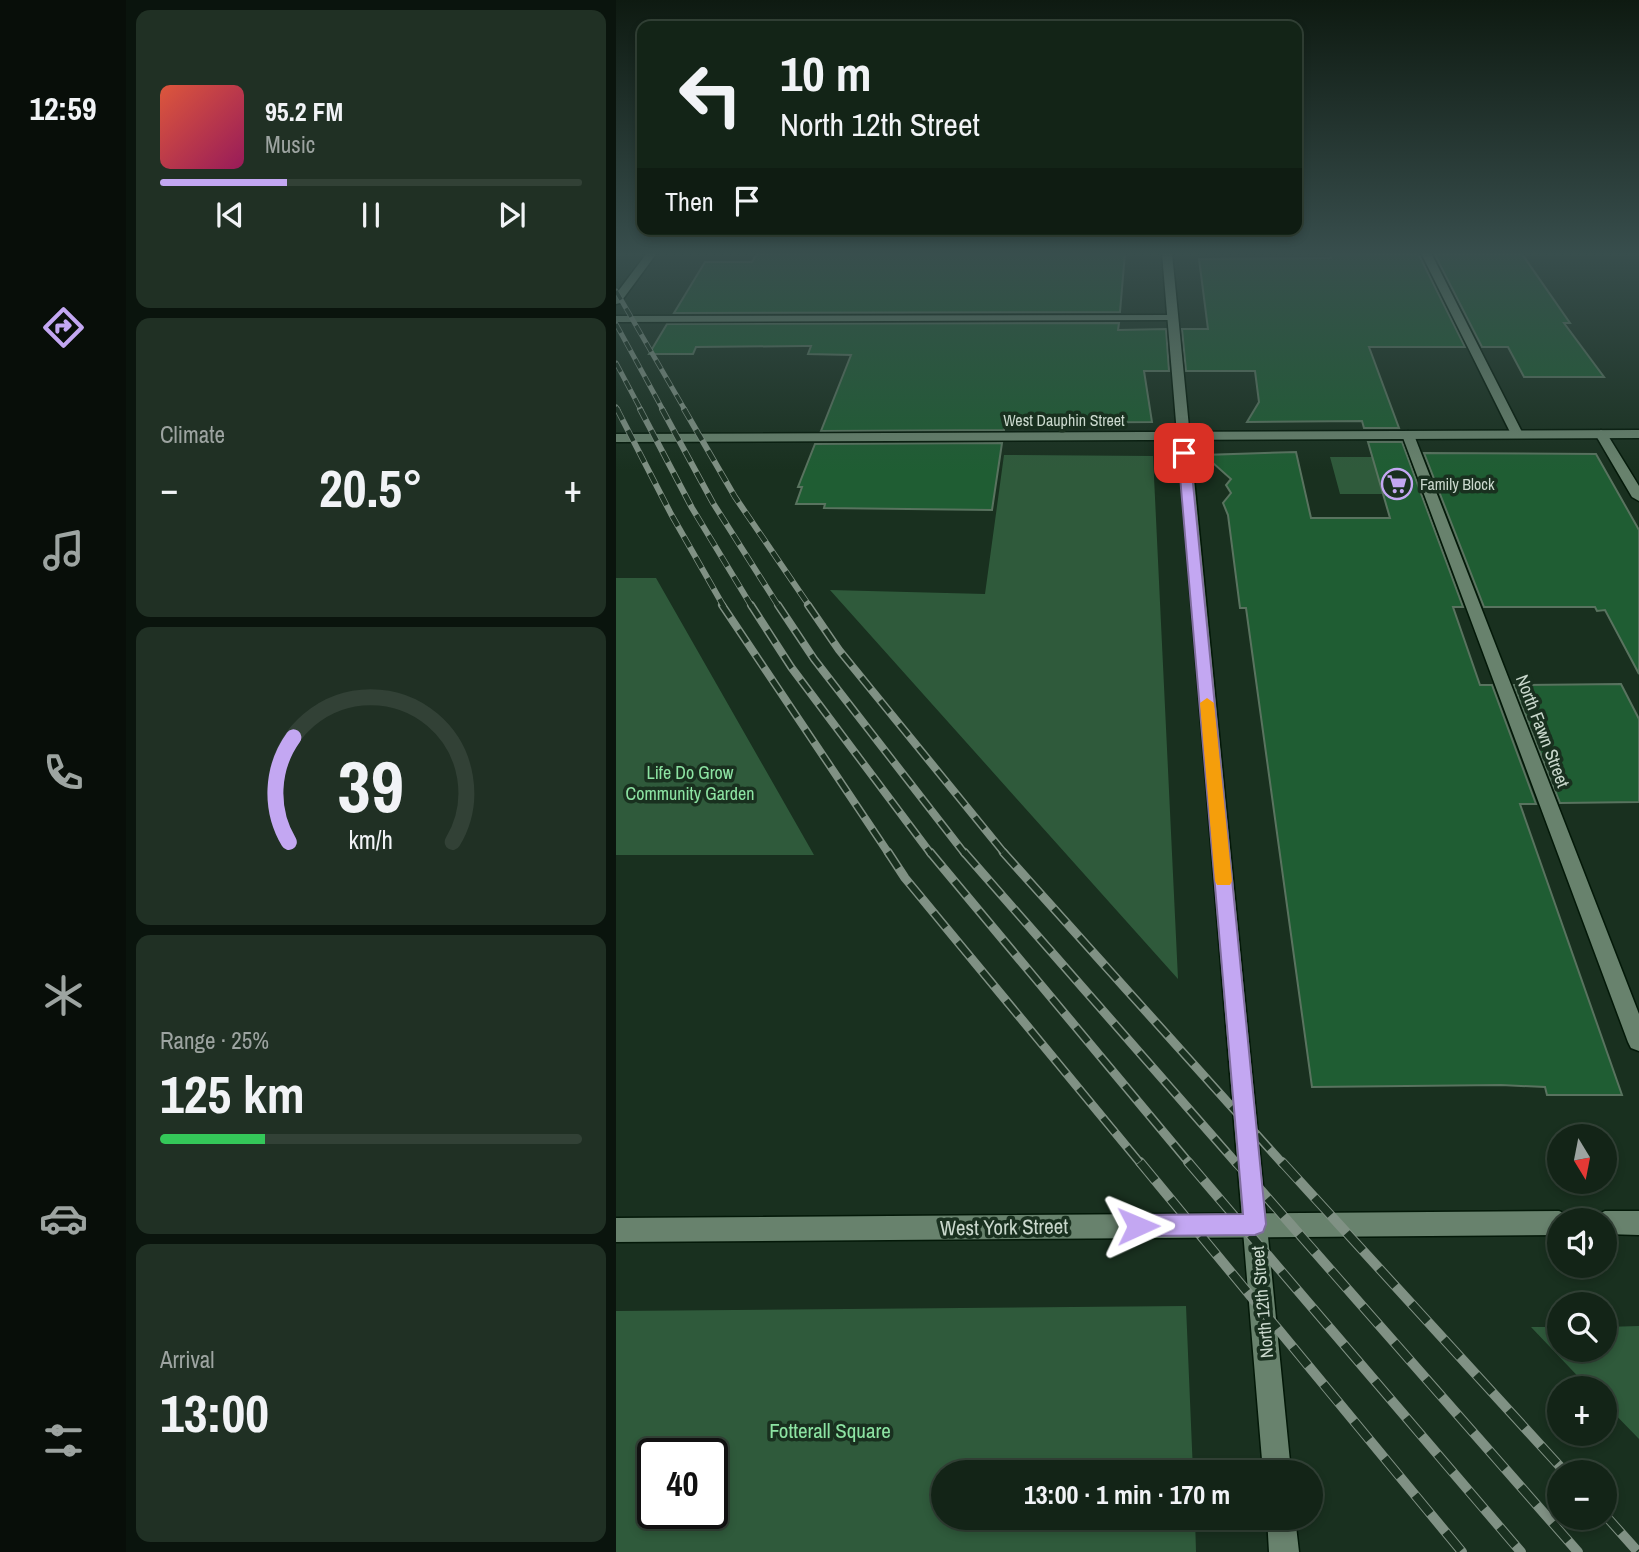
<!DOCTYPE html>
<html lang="en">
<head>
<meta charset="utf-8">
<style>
	:root { --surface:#132417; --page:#203024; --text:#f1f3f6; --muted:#9da4a1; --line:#324136; --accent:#c3a7f2 }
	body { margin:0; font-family:"Archivo Narrow",sans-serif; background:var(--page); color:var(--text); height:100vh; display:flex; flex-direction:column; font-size:26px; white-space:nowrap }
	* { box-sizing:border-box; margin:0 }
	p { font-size:23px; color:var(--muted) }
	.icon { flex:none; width:38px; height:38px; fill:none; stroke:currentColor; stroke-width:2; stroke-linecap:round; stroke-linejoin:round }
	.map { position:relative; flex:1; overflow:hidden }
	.side { display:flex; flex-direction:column; gap:10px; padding:10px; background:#0a140d; width:490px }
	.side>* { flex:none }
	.guide { position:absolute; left:21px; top:21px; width:665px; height:214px; border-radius:14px; box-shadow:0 4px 10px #0003,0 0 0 2px var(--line); background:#132417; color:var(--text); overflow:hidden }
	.needle { width:46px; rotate:170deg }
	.controls { position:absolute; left:931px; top:1124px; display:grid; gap:14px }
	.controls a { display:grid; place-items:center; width:70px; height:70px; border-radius:50%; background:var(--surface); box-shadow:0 4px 10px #0003,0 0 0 2px var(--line); font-size:35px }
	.speed { position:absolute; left:21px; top:1438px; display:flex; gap:14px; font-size:35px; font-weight:700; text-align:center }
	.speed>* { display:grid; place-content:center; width:91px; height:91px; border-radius:50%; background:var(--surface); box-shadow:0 4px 10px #0003,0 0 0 2px var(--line); line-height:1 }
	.speed .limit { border:4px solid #111; border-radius:10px; background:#fff; color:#111 }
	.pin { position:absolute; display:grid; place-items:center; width:60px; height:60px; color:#fff; margin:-30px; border-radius:14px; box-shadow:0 4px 10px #0006 }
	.me { position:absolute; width:77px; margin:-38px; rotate:89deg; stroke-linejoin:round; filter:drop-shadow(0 0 5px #0008) }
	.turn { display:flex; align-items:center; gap:24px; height:147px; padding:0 28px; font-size:32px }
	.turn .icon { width:91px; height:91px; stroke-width:2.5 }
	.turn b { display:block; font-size:49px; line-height:60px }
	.then { display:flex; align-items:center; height:66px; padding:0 28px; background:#0003; gap:14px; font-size:26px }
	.big { font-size:52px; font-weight:700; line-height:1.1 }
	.side .tile { flex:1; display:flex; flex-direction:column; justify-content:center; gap:10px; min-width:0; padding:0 24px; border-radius:14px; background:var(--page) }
	.side .dial { align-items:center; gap:0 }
	.dial svg { height:182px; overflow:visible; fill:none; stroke:var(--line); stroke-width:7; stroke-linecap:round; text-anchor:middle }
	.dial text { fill:var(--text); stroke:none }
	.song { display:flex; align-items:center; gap:21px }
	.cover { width:84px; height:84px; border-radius:10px; background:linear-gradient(135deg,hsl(10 70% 55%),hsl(330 70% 35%)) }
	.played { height:7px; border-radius:4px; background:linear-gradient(90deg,var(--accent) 30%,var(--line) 30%) }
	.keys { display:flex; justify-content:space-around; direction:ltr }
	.heat { display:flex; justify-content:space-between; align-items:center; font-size:38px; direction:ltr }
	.charge { height:10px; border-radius:5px; background:linear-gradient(90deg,#34c759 25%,var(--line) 0) }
	.trip { position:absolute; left:315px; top:1460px; width:392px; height:70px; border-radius:35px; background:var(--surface); box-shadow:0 4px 10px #0003,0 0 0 2px var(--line); font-weight:700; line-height:70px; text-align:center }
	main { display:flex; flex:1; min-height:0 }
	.tabs { display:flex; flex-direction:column; width:126px; justify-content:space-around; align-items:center; background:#080e09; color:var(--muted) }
	.tabs .icon { width:49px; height:49px }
	.tabs .on { color:var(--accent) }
	.tabs b { font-size:32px; color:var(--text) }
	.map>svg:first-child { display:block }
	.green { fill:#2f5a3b; fill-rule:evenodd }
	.building { fill:#1f5d33; stroke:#59735f; stroke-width:2 }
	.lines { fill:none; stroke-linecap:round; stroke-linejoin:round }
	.minor-casing { stroke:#031808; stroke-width:3 }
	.tertiary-casing { stroke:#031808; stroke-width:3 }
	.secondary-casing { stroke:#031808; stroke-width:3 }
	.minor { fill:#68826d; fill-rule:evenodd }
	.tertiary { fill:#68826d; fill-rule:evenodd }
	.secondary { fill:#68826d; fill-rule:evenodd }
	.rail-far4-casing { stroke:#809184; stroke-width:5 }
	.rail-far3-casing { stroke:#809184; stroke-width:6 }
	.rail-far2-casing { stroke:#809184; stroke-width:8 }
	.rail-far1-casing { stroke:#809184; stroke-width:9 }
	.rail-casing { stroke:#809184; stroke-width:10 }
	.rail-far4 { stroke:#19301f; stroke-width:3.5; stroke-dasharray:10; stroke-linecap:butt }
	.rail-far3 { stroke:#19301f; stroke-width:4.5; stroke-dasharray:12; stroke-linecap:butt }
	.rail-far2 { stroke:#19301f; stroke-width:5; stroke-dasharray:15; stroke-linecap:butt }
	.rail-far1 { stroke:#19301f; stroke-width:6; stroke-dasharray:19; stroke-linecap:butt }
	.rail { stroke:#19301f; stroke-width:8; stroke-dasharray:24; stroke-linecap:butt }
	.route { fill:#c3a7f2; stroke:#7f6d9d; stroke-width:2 }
	.slow { fill:#f59e0b }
	.labels { text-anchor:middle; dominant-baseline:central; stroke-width:7; stroke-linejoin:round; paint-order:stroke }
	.far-street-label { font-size:16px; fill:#cad8cd; stroke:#19301f }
	.far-poi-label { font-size:16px; fill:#cad8cd; stroke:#19301f; text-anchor:start }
	.street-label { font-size:18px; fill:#cad8cd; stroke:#19301f }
	.park-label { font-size:18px; fill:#8de4a3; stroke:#19301f }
	.near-street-label { font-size:21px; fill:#cad8cd; stroke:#19301f }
	.near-park-label { font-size:21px; fill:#8de4a3; stroke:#19301f }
</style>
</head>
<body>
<main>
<nav class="tabs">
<b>12:59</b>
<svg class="icon on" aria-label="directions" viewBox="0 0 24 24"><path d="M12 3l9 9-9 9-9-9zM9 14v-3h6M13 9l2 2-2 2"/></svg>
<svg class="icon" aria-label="music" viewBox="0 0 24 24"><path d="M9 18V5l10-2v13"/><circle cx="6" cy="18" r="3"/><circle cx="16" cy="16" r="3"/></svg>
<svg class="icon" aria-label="phone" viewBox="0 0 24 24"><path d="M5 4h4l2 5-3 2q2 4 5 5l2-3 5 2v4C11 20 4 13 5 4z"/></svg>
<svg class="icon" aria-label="climate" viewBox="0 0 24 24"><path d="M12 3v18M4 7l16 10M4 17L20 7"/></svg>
<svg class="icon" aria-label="car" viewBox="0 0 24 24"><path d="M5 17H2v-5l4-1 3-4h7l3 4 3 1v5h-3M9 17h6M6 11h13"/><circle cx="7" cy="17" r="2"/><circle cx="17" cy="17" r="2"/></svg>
<svg class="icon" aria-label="filters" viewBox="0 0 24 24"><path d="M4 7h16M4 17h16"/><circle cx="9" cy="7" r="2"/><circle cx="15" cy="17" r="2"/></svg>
</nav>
<section class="side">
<div class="tile">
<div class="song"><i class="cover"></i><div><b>95.2 FM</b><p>Music</p></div></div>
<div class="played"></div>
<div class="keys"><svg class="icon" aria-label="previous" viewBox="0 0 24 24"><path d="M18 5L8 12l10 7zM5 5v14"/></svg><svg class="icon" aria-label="pause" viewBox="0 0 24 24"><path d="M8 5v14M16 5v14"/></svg><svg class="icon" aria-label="next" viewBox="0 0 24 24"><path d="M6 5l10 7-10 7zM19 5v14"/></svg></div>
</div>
<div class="tile"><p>Climate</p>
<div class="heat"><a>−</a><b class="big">20.5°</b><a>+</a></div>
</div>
<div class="tile dial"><svg viewBox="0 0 100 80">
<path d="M14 69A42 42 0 1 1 86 69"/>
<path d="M14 69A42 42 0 0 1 16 23" stroke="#c3a7f2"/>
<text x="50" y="56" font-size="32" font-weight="700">39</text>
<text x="50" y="72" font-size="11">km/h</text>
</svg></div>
<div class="tile"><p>Range · 25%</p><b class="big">125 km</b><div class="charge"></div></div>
<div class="tile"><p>Arrival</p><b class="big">13:00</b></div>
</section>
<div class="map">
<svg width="1023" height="1552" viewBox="0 0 1023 1552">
	<rect width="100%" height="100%" fill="#19301f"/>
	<path class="green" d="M388,455L537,456L562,979L214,590L369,594Z
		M714,457H757L768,494H724Z
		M0,578H40L198,855H0Z
		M570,1306L577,1472H327V1517H579L580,1552H0V1311ZM37,1454H96V1514H37Z
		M1023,1326V1439L989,1404V1388H973L915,1327H943V1349H989V1327Z"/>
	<path class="building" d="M509,253L504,312L58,313L89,262H136L141,254Z
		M713,253L803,255L849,347H753L783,428H748L746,421L631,422L643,402L639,371H570L566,329H592L583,259L715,258Z
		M906,254L954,323H948L988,377H908L892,347H866L819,255Z
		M503,323L502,330L550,329L553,371H528L536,422L389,423L388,430L205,431L235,355L192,354L195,346H188L80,347L77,354H33L51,324Z
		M752,442H786L847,607H837L864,685H876L920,804H904L1006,1095H931L929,1087L885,1085L696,1087L630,608H624L612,515L607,503L615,493L610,485L615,479L588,455L680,452L695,518H774Z
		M386,443L376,510L208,508L209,504H180L186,487H182L199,444Z
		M808,453L980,454L1023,530V674L989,610L981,611L979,607H868Z
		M1005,684L1023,719V802L944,803L898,685Z"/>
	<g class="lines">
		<g class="minor-casing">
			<path id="minor" d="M805,253H815L907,434L905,437L895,434Z
				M560,315V319L556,320L0,322V316Z
				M985,430L991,434L1023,486V501L1016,497L979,434Z
				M792,431L798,435L1023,1014V1051L1015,1048L1012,1042L786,435Z"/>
		</g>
		<g class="tertiary-casing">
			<path id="tertiary" d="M1023,430V438L0,442V434Z
				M943,1211L952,1215L954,1220H943V1235L0,1242V1218Z
				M989,1211H1023V1235L989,1234V1220H978L980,1215Z"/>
		</g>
		<g class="secondary-casing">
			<path id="secondary" d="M31,253H41L4,303L0,304V294Z
				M546,253H556L675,1472H647Z
				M651,1517H679L683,1552H653Z"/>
		</g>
		<use href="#minor" class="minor"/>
		<use href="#tertiary" class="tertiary"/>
		<use href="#secondary" class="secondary"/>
		<g class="rail-far4-casing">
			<path id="rail-far4" d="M0,291L69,410
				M0,324L47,410
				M0,363L25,410
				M0,407L2,410"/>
		</g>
		<g class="rail-far3-casing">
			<path id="rail-far3" d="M1,409L55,514L108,607
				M24,409L76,508L136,607
				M46,409L97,503L163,607
				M68,409L119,497L194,607"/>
		</g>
		<g class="rail-far2-casing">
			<path id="rail-far2" d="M106,605L273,854
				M135,605L175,667L315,854
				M162,605L198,659L349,854
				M192,605L223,650L389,854"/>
		</g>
		<g class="rail-far1-casing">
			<path id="rail-far1" d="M272,852L289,878L525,1164
				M314,852L574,1164
				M348,852L621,1164
				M387,852L667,1164"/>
		</g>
		<g class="rail-casing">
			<path id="rail" d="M524,1162L846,1552
				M572,1162L905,1552
				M620,1162L962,1552
				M666,1162L949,1472
				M989,1515L1022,1552"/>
		</g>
		<use href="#rail-far4" class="rail-far4"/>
		<use href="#rail-far3" class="rail-far3"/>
		<use href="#rail-far2" class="rail-far2"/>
		<use href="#rail-far1" class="rail-far1"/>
		<use href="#rail" class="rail"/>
	</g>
	<linearGradient id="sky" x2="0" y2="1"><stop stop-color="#0e1a11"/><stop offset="0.54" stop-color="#384e4d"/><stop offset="1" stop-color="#384e4d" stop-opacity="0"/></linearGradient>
	<rect width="1023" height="470" fill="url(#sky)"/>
	<path class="route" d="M568,449L574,453L650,1224L647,1232L639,1235L522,1236L514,1233L511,1226L514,1218L522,1215L627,1214L562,453Z"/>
	<path class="slow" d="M591,698L598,703L616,881L614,885H601L599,881L584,703Z"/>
	<defs>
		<g id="supermarket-ring" transform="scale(1.575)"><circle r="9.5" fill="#19301f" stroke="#c3a7f2" stroke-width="1.5"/><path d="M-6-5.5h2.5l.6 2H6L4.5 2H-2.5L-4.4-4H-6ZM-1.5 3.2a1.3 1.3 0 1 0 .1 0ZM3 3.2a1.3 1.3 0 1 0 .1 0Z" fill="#c3a7f2"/></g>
	</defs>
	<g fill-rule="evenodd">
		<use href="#supermarket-ring" x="781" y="484"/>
	</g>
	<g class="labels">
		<g class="far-street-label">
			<text x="448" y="420">West Dauphin Street</text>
		</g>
		<g class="far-poi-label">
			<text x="804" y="484">Family Block</text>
		</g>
		<g class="street-label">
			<text transform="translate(927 731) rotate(69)">North Fawn Street</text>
			<text transform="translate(646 1302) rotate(-95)">North 12th Street</text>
		</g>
		<g class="park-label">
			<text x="74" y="772">Life Do Grow<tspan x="74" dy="21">Community Garden</tspan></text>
		</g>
		<g class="near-street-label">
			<text transform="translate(388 1227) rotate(-1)">West York Street</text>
		</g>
		<g class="near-park-label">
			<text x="214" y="1430">Fotterall Square</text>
		</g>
	</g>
</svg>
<div class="controls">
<a><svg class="needle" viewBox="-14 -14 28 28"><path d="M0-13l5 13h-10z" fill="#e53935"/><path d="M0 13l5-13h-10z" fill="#9da4a1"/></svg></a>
<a><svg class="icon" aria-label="sound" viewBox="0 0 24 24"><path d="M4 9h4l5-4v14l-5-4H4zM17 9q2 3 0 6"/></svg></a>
<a><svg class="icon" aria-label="search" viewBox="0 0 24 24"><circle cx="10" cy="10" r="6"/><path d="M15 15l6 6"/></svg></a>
<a>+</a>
<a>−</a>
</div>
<div class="speed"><div class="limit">40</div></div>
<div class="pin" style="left:568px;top:453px;background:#d93025"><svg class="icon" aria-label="arrive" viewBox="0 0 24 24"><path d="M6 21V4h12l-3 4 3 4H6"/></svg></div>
<svg class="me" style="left:522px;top:1226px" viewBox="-20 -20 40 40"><path d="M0-17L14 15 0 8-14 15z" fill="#c3a7f2" stroke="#fff" stroke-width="4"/></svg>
<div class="trip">13:00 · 1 min · 170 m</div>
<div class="guide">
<div class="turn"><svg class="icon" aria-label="left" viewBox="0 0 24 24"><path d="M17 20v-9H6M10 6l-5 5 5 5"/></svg><div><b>10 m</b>North 12th Street</div></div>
<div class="then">Then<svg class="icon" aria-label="arrive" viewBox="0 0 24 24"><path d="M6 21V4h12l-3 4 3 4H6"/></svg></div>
</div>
</div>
</main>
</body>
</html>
